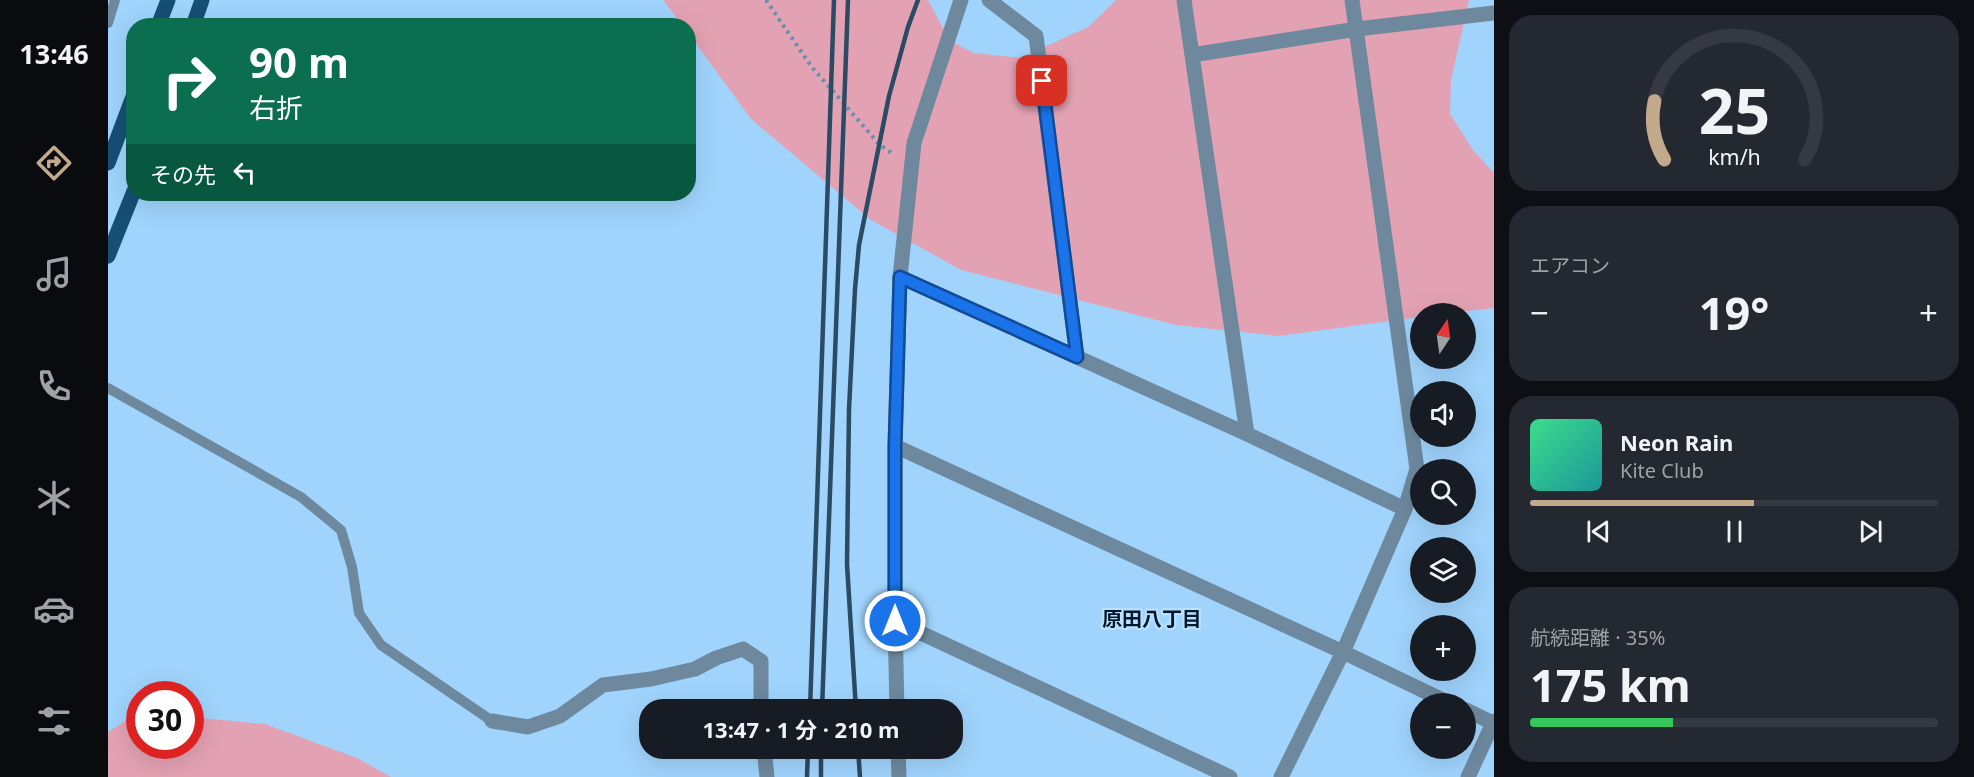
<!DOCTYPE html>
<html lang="ja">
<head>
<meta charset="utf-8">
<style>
	:root { --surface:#171b24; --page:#242831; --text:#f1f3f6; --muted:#9ea1a6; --line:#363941; --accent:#c2a98b }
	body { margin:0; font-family:"Noto Sans","Noto Sans JP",sans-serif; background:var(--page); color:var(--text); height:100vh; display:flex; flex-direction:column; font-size:22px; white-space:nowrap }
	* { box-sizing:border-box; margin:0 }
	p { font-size:20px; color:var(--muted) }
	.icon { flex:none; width:33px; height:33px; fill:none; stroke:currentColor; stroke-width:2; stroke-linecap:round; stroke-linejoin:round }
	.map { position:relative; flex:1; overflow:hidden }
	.details { display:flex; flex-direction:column; gap:15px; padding:15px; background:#0d0f14; width:480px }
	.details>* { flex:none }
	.hud { position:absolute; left:18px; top:18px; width:570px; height:183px; border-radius:24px; box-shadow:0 6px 24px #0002; background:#0b6e4f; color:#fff; overflow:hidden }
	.needle { width:39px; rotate:13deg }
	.tools { position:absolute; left:1302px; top:303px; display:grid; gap:12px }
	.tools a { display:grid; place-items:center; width:66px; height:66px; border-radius:50%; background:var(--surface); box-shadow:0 6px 24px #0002; font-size:30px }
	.speed { position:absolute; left:18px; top:681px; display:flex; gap:12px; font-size:30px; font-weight:700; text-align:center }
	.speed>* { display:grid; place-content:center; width:78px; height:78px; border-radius:50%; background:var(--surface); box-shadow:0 6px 24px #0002; line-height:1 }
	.speed .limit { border:9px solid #d22; background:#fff; color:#111 }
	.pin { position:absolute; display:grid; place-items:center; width:51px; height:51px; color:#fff; margin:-26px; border-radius:12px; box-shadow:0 3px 9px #0006 }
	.me { position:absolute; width:66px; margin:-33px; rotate:0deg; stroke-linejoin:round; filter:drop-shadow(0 0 4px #0008) }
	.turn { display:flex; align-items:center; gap:21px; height:126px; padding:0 24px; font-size:27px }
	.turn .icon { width:78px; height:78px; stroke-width:2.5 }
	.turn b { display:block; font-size:42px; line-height:51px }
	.then { display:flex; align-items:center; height:57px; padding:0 24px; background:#0003; gap:12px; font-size:22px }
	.big { font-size:45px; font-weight:700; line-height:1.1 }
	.details .tile { flex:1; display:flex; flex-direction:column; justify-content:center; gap:9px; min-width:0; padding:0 21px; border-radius:24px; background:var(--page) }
	.details .dial { align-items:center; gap:0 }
	.dial svg { height:156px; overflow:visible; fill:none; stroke:var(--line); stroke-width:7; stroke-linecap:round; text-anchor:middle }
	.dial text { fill:var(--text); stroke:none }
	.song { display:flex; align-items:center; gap:18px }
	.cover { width:72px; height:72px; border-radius:9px; background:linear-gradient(135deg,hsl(150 70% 55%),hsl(180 70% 35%)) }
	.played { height:6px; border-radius:3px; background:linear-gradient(90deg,var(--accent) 55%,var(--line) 55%) }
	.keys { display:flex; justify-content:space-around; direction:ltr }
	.heat { display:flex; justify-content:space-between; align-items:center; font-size:33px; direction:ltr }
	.charge { height:9px; border-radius:4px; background:linear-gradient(90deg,#34c759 35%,var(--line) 0) }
	.trip { position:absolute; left:531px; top:699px; width:324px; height:60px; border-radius:24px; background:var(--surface); box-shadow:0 6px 24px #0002; font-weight:700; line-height:60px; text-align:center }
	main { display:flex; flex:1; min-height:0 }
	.tab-bar { display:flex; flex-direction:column; width:108px; justify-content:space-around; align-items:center; background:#090b0e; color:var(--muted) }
	.tab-bar .icon { width:42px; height:42px }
	.tab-bar .selected { color:var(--accent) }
	.tab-bar b { font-size:27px; color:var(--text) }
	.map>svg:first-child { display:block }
	.green { fill:#e3a2b3 }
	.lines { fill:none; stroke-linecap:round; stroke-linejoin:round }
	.path { stroke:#658fb0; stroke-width:4; stroke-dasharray:3 4.5; stroke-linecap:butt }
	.service { stroke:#6e899e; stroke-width:10 }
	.minor { stroke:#6e899e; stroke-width:15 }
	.tertiary { stroke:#6e899e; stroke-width:15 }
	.primary { stroke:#164f74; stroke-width:15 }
	.rail { stroke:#2b4a63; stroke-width:4.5 }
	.route-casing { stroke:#114b97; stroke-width:15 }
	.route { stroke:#1a73e8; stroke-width:10 }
	.labels { text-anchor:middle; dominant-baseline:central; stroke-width:4.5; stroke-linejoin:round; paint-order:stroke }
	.neighbourhood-label { font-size:20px; font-weight:bold; fill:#00182b; stroke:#b9e0ff }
</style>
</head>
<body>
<main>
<nav class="tab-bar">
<b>13:46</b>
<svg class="icon selected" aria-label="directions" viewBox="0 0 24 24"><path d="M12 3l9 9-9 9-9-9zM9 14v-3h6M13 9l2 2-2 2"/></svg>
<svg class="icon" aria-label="music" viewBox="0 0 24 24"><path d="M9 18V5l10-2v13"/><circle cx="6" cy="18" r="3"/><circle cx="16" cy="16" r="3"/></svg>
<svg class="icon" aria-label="phone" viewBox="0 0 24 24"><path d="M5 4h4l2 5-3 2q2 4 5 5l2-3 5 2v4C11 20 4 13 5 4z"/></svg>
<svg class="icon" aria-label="climate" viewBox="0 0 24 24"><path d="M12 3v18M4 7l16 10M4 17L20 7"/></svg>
<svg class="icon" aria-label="car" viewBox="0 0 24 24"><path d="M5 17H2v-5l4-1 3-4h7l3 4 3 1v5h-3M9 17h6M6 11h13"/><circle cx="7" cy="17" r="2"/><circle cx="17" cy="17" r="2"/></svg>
<svg class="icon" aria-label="filters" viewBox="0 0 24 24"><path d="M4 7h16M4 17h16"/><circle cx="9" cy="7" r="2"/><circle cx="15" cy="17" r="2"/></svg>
</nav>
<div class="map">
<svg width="1386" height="777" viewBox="0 0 1386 777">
	<rect width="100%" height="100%" fill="#a0d4fd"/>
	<path class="green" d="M555,0H820L842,41L866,53L912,58L980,27L1008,0H1361L1343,80L1342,114L1365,150L1386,173V308L1341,313L1312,314V317L1170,336L1068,325L853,270L763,220L643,119L581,34L580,26L574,25Z
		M30,713H31L32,746H82L83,717L157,724L249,758L283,777H0V732Z"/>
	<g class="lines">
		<path class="path" d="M658,0L703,66L771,144L786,155"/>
		<path class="service" d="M0,23L7,0
			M0,388L193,497L233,530L244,567L251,613L273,645L384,721"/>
		<path class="minor" d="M881,0L928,36L969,357
			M1076,0L1139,434
			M1084,55L1249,29L1386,13
			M792,277L1139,434L1297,509
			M787,446L1235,652L1343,704
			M787,621L1122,777
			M789,710L787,621V446L792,277L806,143L853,0
			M1358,710L1385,723
			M384,721L420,727L452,716L495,685L543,679L587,669L608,658L635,649L653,661V710
			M656,748L659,777
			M790,748L791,777
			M1173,777L1235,652L1297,509L1309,469L1244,0"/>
		<path class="tertiary" d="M1360,777L1386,721"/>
		<path class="primary" d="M50,26L60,0
			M85,26L94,0
			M0,163L26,94
			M0,256L26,191"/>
		<path class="rail" d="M702,710L726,0
			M714,710L740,0
			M748,710L739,564L741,409L747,289L751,245L781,96L800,27L810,0
			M750,748L752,777
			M699,777L700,748
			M713,777V748"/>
	</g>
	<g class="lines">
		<g class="route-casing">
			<path id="route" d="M787,621V446L792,277L969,357L934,81"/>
		</g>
		<use href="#route" class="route"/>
	</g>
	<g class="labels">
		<g class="neighbourhood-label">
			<text x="1044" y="618">原田八丁目</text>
		</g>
	</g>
</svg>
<div class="tools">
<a><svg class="needle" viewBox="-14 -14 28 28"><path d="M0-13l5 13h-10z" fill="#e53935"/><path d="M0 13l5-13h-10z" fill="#9ea1a6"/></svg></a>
<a><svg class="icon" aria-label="sound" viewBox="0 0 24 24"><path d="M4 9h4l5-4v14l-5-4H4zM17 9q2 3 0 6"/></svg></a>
<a><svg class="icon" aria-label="search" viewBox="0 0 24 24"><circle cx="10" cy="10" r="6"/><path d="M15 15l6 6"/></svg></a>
<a><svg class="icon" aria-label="layers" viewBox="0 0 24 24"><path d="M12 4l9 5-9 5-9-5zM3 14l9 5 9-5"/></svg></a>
<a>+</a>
<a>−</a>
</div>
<div class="speed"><div class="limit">30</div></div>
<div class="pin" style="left:934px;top:81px;background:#d93025"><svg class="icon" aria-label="arrive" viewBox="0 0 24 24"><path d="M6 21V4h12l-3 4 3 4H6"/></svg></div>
<svg class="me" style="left:787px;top:621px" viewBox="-20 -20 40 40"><circle r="17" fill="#1a73e8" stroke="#fff" stroke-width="3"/><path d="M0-11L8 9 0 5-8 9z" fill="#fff"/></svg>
<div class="trip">13:47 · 1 分 · 210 m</div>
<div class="hud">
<div class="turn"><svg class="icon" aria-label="right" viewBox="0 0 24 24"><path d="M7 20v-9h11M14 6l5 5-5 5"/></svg><div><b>90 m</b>右折</div></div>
<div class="then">その先<svg class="icon" aria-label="left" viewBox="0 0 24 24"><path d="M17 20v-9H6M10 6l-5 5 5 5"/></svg></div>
</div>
</div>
<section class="details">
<div class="tile dial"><svg viewBox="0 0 100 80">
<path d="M14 69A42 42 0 1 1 86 69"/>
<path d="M14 69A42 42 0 0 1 9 39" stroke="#c2a98b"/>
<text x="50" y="56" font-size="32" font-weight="700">25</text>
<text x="50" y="72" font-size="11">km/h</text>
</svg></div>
<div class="tile"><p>エアコン</p>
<div class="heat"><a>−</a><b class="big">19°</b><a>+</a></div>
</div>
<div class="tile">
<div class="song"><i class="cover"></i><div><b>Neon Rain</b><p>Kite Club</p></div></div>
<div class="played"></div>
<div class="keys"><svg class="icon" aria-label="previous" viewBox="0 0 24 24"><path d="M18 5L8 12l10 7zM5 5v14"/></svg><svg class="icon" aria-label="pause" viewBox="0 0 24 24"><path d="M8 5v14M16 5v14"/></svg><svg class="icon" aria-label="next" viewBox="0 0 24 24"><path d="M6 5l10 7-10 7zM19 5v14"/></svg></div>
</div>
<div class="tile"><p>航続距離 · 35%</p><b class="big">175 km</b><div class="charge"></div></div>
</section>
</main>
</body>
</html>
